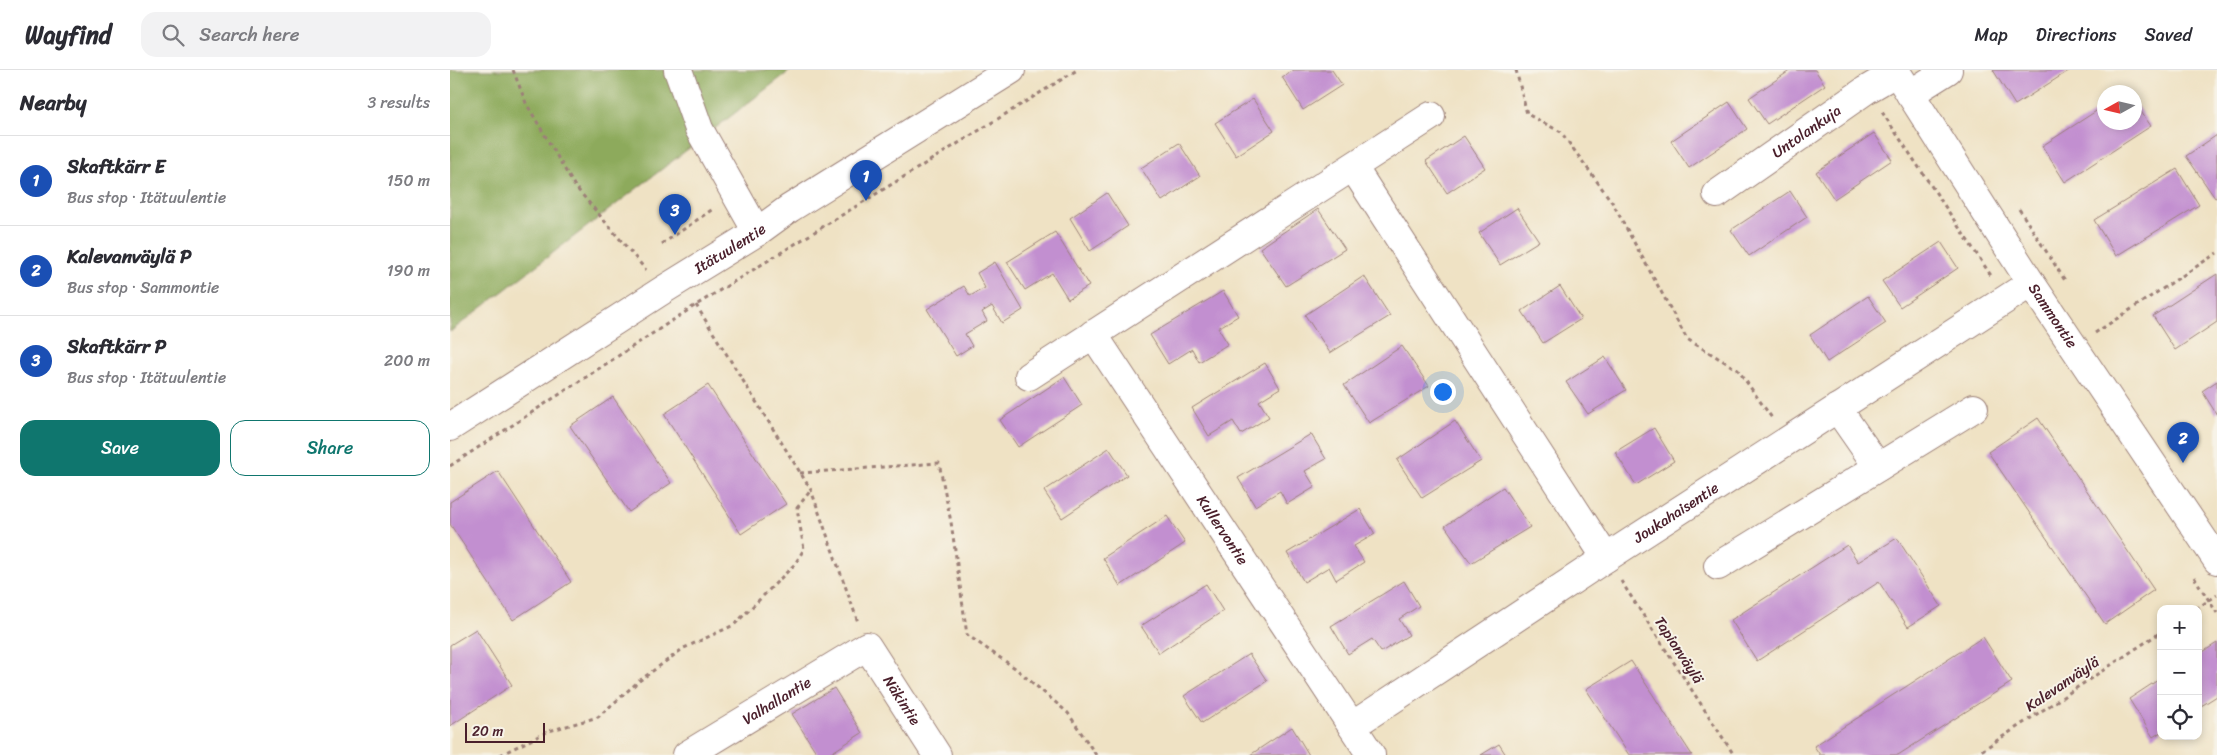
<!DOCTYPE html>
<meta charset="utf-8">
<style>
body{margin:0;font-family:Sriracha,sans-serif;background:#f2f2f3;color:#2b2b33}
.controls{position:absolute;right:15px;bottom:15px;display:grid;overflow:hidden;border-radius:10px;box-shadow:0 2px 8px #0003}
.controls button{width:45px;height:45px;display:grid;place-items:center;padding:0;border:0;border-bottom:1px solid #e1e1e2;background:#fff;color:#2b2b33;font:25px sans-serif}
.compass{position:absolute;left:1647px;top:15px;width:45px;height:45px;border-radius:50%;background:#fff;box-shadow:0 2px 8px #0003;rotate:262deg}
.scale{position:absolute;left:15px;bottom:12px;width:80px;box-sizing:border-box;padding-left:5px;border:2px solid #4a1f2b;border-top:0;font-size:14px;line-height:18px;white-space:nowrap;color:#4a1f2b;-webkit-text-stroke:4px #f7f3e8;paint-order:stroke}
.you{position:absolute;left:992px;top:321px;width:18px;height:18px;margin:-12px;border:4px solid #fff;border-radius:50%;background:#1a73e8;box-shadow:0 0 0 8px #1a73e833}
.badge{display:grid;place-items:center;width:32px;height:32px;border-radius:50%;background:#0f766e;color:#fff;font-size:16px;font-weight:700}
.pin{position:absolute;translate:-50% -41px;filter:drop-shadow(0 1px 2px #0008)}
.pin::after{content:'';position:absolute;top:26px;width:18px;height:15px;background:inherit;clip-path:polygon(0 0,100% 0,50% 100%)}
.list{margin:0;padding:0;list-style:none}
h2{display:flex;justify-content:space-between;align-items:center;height:65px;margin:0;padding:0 20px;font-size:21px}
h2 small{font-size:16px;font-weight:400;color:#7c7c81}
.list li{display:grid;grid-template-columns:32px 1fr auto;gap:15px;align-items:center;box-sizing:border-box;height:90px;padding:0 20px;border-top:1px solid #e1e1e2}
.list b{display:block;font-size:19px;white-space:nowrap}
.list p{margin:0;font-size:16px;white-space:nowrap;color:#7c7c81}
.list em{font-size:16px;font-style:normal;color:#7c7c81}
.actions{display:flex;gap:10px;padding:15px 20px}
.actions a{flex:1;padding:11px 0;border:1px solid #0f766e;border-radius:15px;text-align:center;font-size:18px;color:#0f766e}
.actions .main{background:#0f766e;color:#fff}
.icon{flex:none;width:28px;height:28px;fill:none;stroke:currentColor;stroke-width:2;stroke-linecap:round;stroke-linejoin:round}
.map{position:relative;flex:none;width:1767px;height:685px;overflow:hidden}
header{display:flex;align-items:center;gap:30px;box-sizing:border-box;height:70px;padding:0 25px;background:#fff;border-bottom:1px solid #e1e1e2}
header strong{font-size:24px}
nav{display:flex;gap:28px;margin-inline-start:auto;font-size:18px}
.search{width:350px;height:45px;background:#f2f2f3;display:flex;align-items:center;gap:12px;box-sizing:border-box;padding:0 18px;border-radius:15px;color:#7c7c81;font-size:19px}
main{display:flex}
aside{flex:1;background:#fff}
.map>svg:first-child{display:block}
.forest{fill:#8daa5c;stroke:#6c6444}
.building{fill:#c28fd0}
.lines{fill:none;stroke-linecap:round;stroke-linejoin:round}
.minor-casing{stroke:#9c8078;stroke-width:30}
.path{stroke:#9c8078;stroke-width:3;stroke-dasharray:4 4;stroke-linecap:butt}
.minor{stroke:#fff;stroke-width:28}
.labels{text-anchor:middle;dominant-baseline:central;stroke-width:4;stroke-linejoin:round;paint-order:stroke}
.street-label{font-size:15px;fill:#4a1f2b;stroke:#f7f3e8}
</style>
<header>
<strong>Wayfind</strong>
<div class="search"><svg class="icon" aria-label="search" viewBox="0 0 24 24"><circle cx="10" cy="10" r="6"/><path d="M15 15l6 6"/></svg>Search here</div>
<nav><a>Map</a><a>Directions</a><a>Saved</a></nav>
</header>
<main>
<aside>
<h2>Nearby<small>3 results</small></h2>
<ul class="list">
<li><span class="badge" style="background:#1a4fb4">1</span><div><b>Skaftkärr E</b><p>Bus stop · Itätuulentie</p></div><em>150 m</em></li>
<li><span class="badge" style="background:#1a4fb4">2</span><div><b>Kalevanväylä P</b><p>Bus stop · Sammontie</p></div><em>190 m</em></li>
<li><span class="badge" style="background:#1a4fb4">3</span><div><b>Skaftkärr P</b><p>Bus stop · Itätuulentie</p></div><em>200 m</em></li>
</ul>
<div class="actions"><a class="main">Save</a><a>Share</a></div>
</aside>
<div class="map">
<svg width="1767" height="685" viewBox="0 0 1767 685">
<rect width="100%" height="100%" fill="#f7f3e8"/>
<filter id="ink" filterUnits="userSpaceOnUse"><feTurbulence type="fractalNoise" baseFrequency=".02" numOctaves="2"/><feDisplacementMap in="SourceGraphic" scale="10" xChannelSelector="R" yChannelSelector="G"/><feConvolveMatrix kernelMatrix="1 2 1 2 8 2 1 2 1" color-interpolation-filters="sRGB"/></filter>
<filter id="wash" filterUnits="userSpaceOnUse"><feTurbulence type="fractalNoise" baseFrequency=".0096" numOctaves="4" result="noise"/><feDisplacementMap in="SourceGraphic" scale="20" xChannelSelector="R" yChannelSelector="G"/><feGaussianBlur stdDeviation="1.12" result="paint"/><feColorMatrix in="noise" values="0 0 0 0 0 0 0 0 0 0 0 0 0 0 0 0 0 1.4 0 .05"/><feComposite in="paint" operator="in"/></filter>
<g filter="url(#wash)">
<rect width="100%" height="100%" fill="#efe2c4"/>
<!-- forest -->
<path class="forest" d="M0 0H341L0 262Z"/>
<g id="blocks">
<!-- building -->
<path class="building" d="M844 0H882L892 15 853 40 832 7Z
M1341 0H1365L1375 15 1317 54 1299 28Z
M1543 0H1620L1565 35Z
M803 29 824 61 786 86 765 53Z
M1279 32 1297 59 1239 98 1221 71Z
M1684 32 1701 56 1615 112 1592 76 1654 36V52H1684Z
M1424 63 1442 90 1384 129 1366 102Z
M1767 65V127L1765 128 1736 86Z
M1014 66 1035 98 997 123 976 91Z
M729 73 750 106 712 131 691 98Z
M1727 99 1749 135 1666 186 1644 150Z
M1340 121 1357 147 1299 186 1281 160Z
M657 123 678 156 640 181 620 148Z
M1067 138 1089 171 1050 195 1029 163Z
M868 139 895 179 836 216 810 178Z
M605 162 639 216 618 229 602 203 575 220 557 192Z
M1491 172 1508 198 1450 237 1432 211Z
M545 192 573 240 552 253 542 236 532 242 537 251 515 264 522 276 506 286 477 239 514 216 520 226 535 218 527 203Z
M1767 204V252L1725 280 1703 246Z
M914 206 940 246 880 283 855 245Z
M1110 216 1131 249 1093 273 1072 241Z
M773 221 788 246 768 258 778 274 749 292 742 279 718 294 700 265Z
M1418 226 1436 253 1377 292 1360 265Z
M952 276 979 316 919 353 894 315Z
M1155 287 1176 320 1138 344 1116 312Z
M815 293 830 318 809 331 819 347 791 364 783 351 759 366 742 338Z
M614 307 632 335 568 377 550 350Z
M1767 311V345L1752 321Z
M258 315 336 434 291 464 214 344Z
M163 327 221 413 179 442 120 356Z
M1588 348 1704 520 1655 554 1538 382Z
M1005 351 1031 391 972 428 947 390Z
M1204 358 1224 391 1186 415 1165 382Z
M861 364 876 389 855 401 865 417 837 434 830 421 805 436 788 408Z
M659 378 677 405 612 448 594 421Z
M48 401 121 512 63 550 0 454V432Z
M1053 417 1080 457 1021 493 995 456Z
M910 439 925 464 904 476 914 492 886 510 879 497 854 512 837 483Z
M717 446 735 473 670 516 653 488Z
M1447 468 1491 536 1458 557 1429 512 1307 591 1281 550 1397 475 1408 492Z
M954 511 969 536 949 549 959 565 931 582 922 569 898 584 881 556Z
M756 514 773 541 709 583 691 556Z
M26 559 62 615 0 656V575Z
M1533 567 1562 612 1448 685H1370L1364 676Z
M1767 573V626L1748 638V585Z
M799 584 817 611 752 653 734 626Z
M1181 591 1242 685H1179L1136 619Z
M1711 608V662L1703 667 1679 629Z
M384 618 412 663 378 685H368L342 644Z
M842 657 859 685H800Z
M1049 674 1056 685H1031Z"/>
</g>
</g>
<g filter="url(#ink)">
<use href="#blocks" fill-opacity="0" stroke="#9c8078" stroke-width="1"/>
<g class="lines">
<!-- minor casing -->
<g class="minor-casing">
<g id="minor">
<path d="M228 0 249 59 307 162"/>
<path id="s1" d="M1445 0 1581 213 1767 490"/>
<path d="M1460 24 1498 0"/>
<path d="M903 97 1156 488"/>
<path id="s2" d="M1267 124 1416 20 1447 2"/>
<path id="s3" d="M643 264 921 685"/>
<path d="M579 306 981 46"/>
<path d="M1387 338 1428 397"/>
<path id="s4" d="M0 357 213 220 307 162 340 138 561 0"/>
<path d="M1268 496 1524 338"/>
<path id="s5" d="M902 656 1156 488 1581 213"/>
<path id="s6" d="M237 685 417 576 487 685"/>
</g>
</g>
<!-- path -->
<path class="path" d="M63 0 76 33 124 115 196 200
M1066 0 1077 44 1111 62 1162 132 1237 269 1288 300 1322 348
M1432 42 1542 207
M1569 139 1616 212
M212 174 263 139
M246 235 361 420 408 552
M1645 263 1767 183
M0 396 246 235 627 0
M350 403 489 393 501 452 517 565 565 598 618 643 646 685
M1744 507 1767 543
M1171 511 1284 685
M1746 539 1767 525
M50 685 99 661 148 647 189 611 234 578 284 555 345 494 354 479 347 438 361 420
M1525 685 1711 562"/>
<!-- minor -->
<use href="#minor" class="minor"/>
</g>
</g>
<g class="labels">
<!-- street labels -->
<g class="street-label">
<text stroke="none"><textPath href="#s2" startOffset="109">Untolankuja</textPath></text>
<text stroke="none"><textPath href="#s4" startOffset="332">Itätuulentie</textPath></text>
<text stroke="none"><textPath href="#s1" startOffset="292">Sammontie</textPath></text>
<text stroke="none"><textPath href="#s5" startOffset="388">Joukahaisentie</textPath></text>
<text stroke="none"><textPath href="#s3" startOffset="235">Kullervontie</textPath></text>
<text transform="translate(1229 580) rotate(57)">Tapionväylä</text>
<text transform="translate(1612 614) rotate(-34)">Kalevanväylä</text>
<text stroke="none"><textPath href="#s6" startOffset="105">Valhallantie</textPath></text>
<text stroke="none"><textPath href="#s6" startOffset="275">Näkintie</textPath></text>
</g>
</g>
</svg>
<div class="controls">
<button>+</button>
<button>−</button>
<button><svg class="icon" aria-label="locate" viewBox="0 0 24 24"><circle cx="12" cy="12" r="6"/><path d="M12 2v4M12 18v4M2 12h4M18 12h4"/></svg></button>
</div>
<svg class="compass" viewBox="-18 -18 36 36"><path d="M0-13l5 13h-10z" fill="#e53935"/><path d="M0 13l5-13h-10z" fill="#7c7c81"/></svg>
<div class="scale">20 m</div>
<div class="you"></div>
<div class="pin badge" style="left:416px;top:131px;background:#1a4fb4">1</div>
<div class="pin badge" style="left:1733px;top:393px;background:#1a4fb4">2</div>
<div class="pin badge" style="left:225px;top:165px;background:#1a4fb4">3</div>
</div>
</main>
